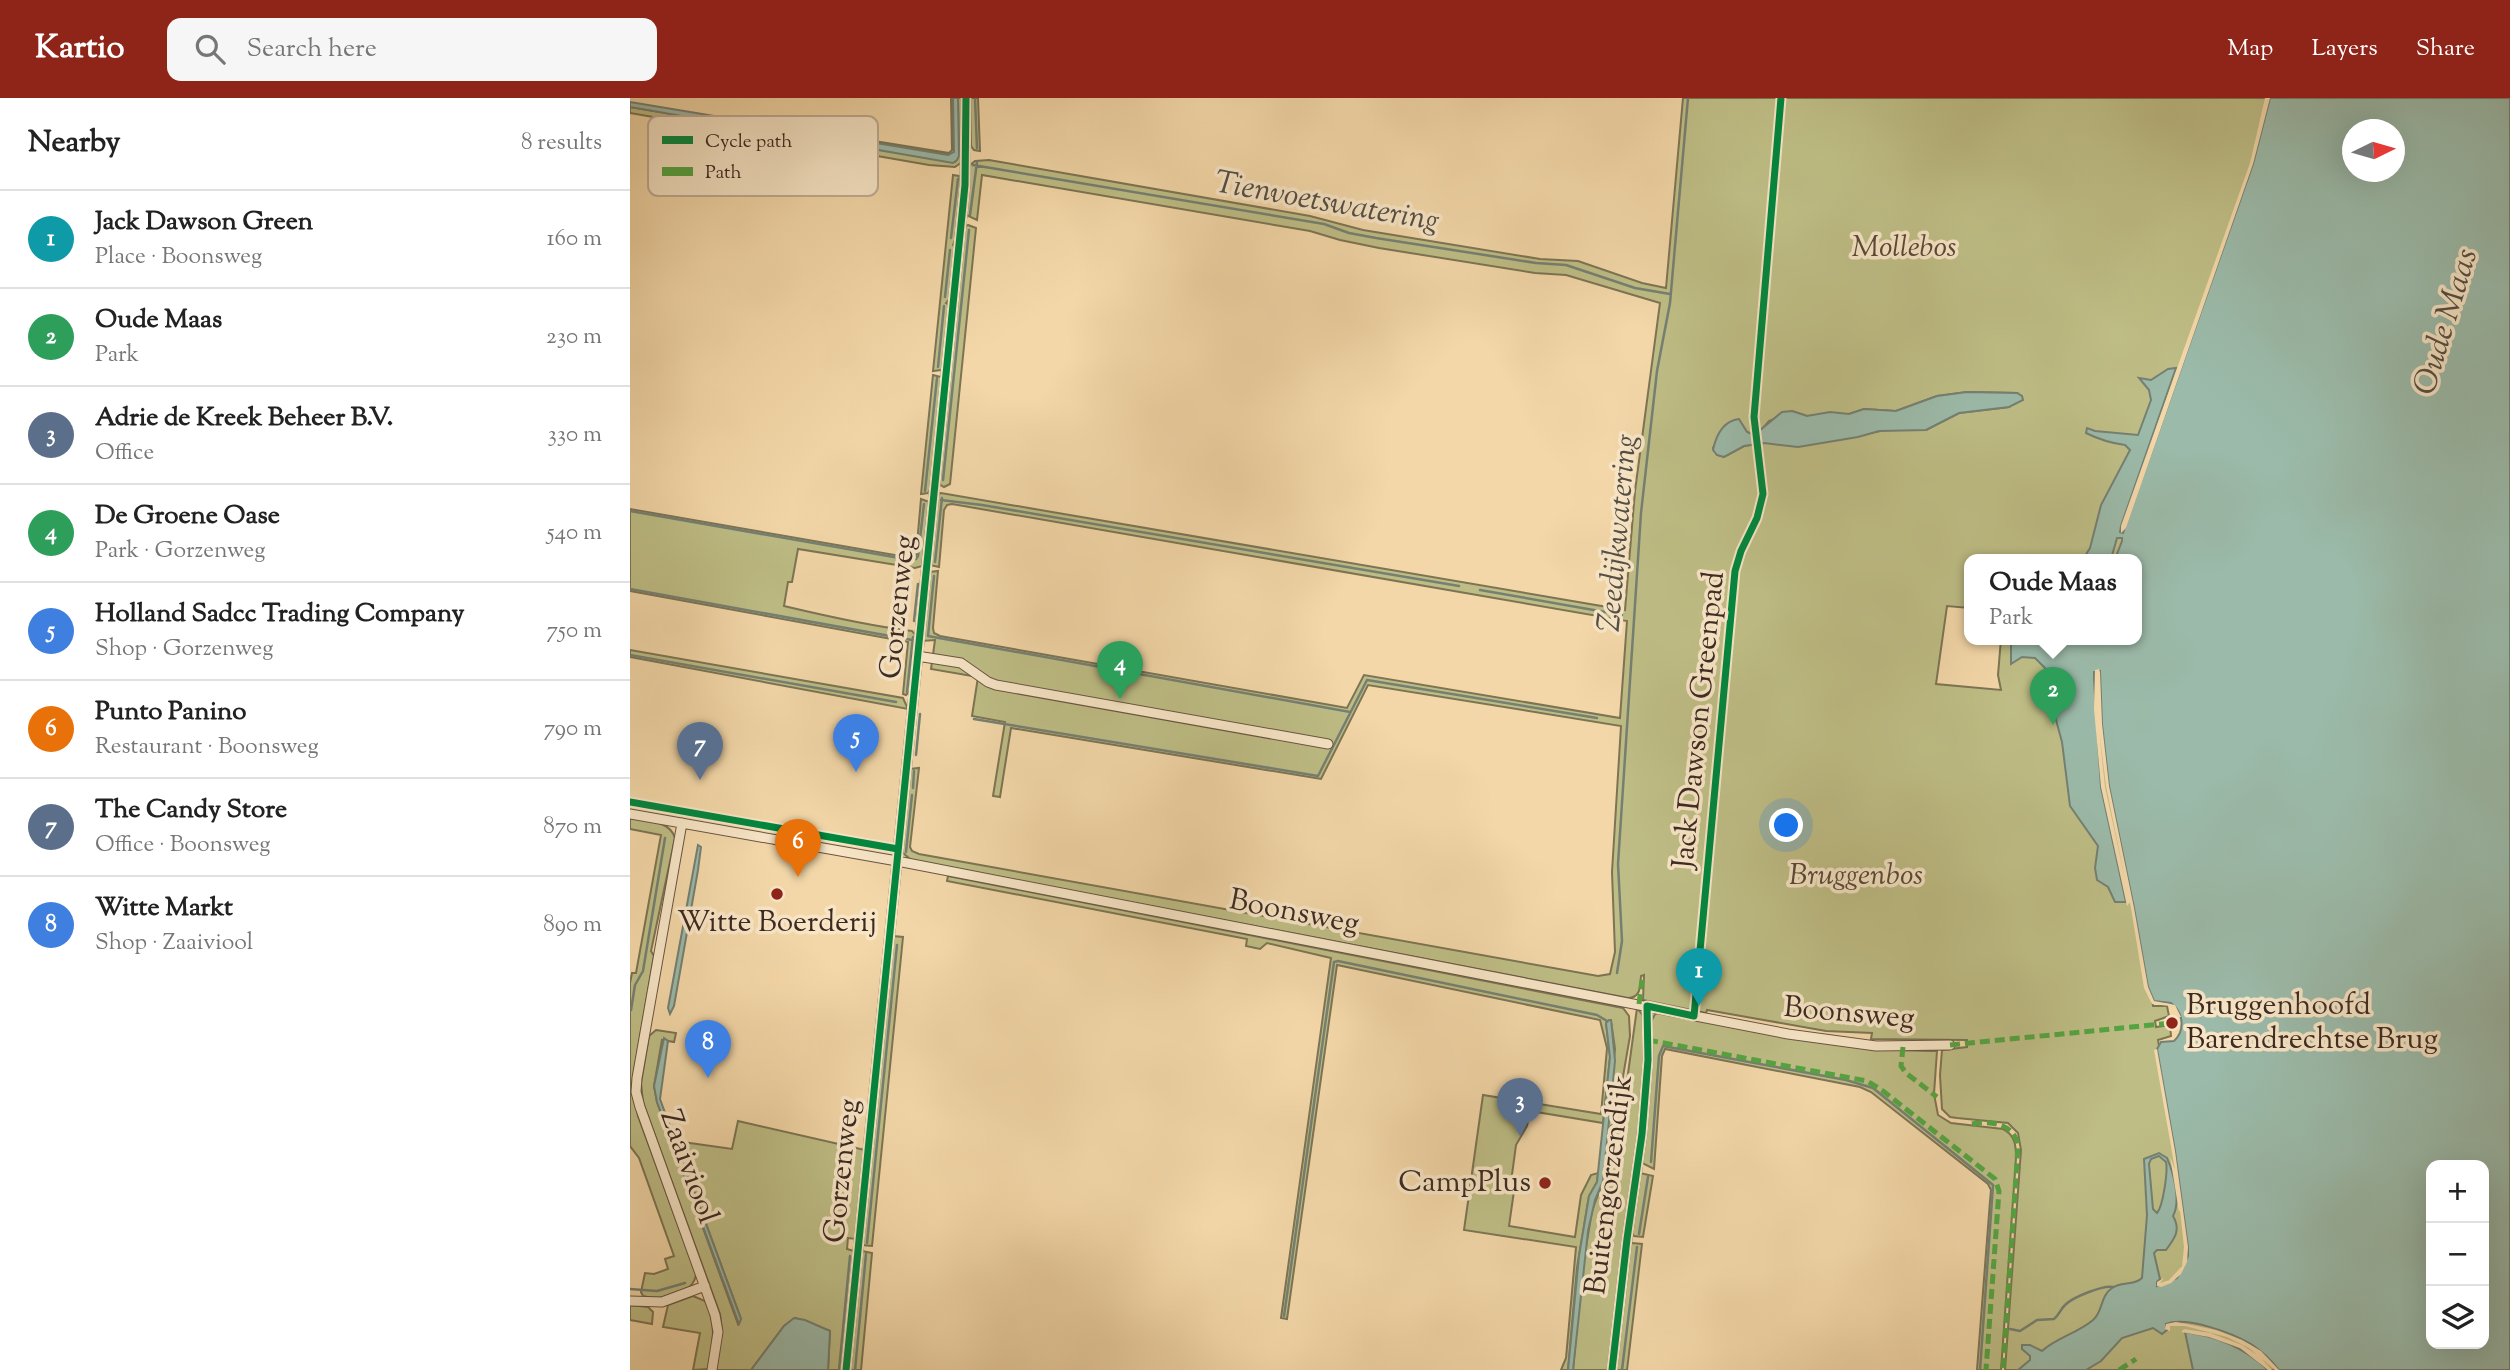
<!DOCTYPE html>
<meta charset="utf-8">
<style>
body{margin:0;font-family:"Sorts Mill Goudy",serif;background:#f6f6f6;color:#222}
.controls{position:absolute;right:21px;bottom:21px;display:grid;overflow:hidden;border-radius:14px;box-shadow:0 7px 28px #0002}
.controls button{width:63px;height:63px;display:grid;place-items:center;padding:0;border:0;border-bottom:2px solid #e0e0e0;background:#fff;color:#222;font:35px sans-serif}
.compass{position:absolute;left:1712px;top:21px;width:63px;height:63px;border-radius:50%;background:#fff;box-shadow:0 7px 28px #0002;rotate:85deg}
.you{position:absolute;left:1157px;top:728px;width:24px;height:24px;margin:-18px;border:5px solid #fff;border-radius:50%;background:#1a73e8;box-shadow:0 0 0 10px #1a73e833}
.badge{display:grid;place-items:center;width:46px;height:46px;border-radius:50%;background:#8f2418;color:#fff;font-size:23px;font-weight:700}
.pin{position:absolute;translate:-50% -58px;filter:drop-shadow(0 2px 4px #0008)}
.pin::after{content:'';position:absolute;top:37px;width:24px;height:21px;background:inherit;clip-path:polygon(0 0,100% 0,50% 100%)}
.popup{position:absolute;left:1334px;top:456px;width:178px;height:91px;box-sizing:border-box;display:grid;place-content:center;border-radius:14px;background:#fff;filter:drop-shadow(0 2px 5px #0005);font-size:23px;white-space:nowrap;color:#767676}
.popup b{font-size:26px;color:#222}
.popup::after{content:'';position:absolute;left:50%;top:100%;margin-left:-14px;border:14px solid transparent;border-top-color:#fff}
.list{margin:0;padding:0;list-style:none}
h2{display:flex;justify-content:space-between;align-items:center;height:91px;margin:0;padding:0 28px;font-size:30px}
h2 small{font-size:23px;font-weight:400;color:#767676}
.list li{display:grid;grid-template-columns:46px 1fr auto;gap:21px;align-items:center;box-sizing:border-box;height:98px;padding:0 28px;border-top:2px solid #e0e0e0}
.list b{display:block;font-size:26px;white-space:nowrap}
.list p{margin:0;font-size:23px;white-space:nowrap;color:#767676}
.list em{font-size:23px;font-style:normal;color:#767676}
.icon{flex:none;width:38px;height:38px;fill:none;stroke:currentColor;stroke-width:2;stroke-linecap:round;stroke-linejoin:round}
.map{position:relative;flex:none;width:1880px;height:1272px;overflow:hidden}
header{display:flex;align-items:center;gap:42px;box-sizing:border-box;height:98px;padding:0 35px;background:#8f2418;color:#fff}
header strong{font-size:33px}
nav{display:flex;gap:38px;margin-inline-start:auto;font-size:24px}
.search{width:490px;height:63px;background:#f6f6f6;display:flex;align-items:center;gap:18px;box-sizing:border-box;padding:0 24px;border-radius:14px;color:#767676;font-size:26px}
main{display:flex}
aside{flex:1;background:#fff}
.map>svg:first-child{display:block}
.green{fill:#bebd85;stroke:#7d7454;stroke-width:2;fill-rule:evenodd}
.water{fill:#9bbaa9;stroke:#758073;stroke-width:2;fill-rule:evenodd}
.pier{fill:#f3d7a8}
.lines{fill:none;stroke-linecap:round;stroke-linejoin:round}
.stream{stroke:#758073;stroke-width:2.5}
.street-casing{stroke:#6a5544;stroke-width:11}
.street{stroke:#f7e5c6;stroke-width:9}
.quiet{stroke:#54a441;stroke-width:5;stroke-dasharray:10 5;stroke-linecap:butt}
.cycleway-casing{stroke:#f7e5c6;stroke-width:11}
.cycleway{stroke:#00873e;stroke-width:7}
.poi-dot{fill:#8f2418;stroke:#f7e5c6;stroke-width:2.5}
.labels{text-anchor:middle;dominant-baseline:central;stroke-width:7;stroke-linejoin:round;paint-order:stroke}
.park-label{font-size:30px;font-style:italic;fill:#564736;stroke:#f7e5c6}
.street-label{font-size:30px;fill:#3c2a22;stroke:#f7e5c6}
.poi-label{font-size:30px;fill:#3c2a22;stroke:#f7e5c6}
.water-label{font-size:32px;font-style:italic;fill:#544e44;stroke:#f7e5c6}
.key{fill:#f7e5c6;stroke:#bfad95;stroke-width:2}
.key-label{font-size:19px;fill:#3c2a22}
</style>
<header>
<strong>Kartio</strong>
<div class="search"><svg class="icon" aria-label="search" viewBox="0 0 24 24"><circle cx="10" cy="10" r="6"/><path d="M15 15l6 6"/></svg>Search here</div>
<nav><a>Map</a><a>Layers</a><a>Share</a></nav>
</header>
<main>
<aside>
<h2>Nearby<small>8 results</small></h2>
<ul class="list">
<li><span class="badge" style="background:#0f9aa8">1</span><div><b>Jack Dawson Green</b><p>Place · Boonsweg</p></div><em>160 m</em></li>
<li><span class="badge" style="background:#2e9e5b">2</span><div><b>Oude Maas</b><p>Park</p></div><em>230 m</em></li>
<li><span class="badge" style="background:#5c6f8a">3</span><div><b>Adrie de Kreek Beheer B.V.</b><p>Office</p></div><em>330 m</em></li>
<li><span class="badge" style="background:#2e9e5b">4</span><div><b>De Groene Oase</b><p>Park · Gorzenweg</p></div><em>540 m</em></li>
<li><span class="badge" style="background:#3f7fe0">5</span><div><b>Holland Sadcc Trading Company</b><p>Shop · Gorzenweg</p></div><em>750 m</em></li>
<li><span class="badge" style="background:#e8710a">6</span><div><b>Punto Panino</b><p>Restaurant · Boonsweg</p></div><em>790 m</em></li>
<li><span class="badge" style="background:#5c6f8a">7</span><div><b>The Candy Store</b><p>Office · Boonsweg</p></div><em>870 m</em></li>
<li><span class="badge" style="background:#3f7fe0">8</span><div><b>Witte Markt</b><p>Shop · Zaaiviool</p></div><em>890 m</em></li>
</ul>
</aside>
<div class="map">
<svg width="1880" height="1272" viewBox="0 0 1880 1272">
<rect width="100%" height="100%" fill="#f3d7a8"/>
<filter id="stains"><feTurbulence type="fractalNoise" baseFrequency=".00286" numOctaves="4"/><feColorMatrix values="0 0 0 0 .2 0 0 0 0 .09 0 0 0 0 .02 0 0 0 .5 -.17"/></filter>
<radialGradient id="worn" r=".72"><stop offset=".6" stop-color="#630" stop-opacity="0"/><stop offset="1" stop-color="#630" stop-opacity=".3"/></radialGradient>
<!-- green -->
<path class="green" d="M321 0H323L324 54 321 57 183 35 157 29 319 55 322 52Z
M328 0H333L332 64 325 69 299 67 0 15V9L325 64 329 58Z
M340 0H348L350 53 344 52 341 48Z
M1053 0H1642L1625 69 1489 461H1339V510L1317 508 1306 586 1371 592 1368 577 1371 541H1381V552L1474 541 1523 908H1537L1539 918 1525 923 1526 929 1540 927 1541 938 1528 942 1553 1093 1675 1272H1375L1391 1052 1388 1035 1378 1025 1327 1020 1320 1019 1312 1011 1310 977 1312 952 1337 949V942L1241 941 1242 935 1196 933 1077 912 1076 915 1013 902 1014 877 1011 878C1010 888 1011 900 998 900L281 762 272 754 280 671 289 670 280 749 282 753 289 756 968 878 980 876 985 854 982 774 991 628 738 587 691 681 381 630 370 699 363 698 375 624 342 618 348 579 301 571 305 542 292 543 300 474 308 473 303 530 304 535 310 538 717 610 734 577 990 620 997 523 322 406 317 407 314 412 309 469 300 467 308 396 311 395 995 512 1005 393 1030 205 936 177 905 175 749 150 710 142 680 133 352 77 347 122 336 117 339 71 340 67 345 63 359 62 680 118 733 132 910 161 948 163 1012 185 1036 190ZM1337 294 1387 295 1379 309 1329 315 1296 332H1255L1208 342 1134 345 1114 348 1094 359 1087 357 1083 350C1090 337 1092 323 1109 322L1117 334 1124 337 1129 335 1139 323 1162 313 1177 318 1219 316 1234 311 1266 313 1307 298Z
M323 77 329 78 331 84 325 142 323 147 325 149 320 200 316 205 319 207 313 269 311 272 303 273Z
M338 127 346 130 320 386 314 389 309 386 335 128Z
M303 277 311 279 312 285 300 392 298 395 291 396Z
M291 401 299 404 292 468 285 470 168 451 162 484H158L154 508C196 518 239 528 282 533L286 538 281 592 276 597 273 596 278 544 0 493V411L282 460 286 457Z
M0 552 273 600 278 611 0 559Z
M0 720C16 723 40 722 45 740L21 853 24 858 2 986 8 1018 66 1176C64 1197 29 1203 13 1198L11 1194 15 1175 24 1176 38 1171 35 1161 44 1158 9 1060 0 1048V885L2 875H6L31 737 0 731Z
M318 778 993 910 999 918 1000 938 985 1025 977 1031 985 951 981 923 976 925 980 959 973 1025 900 1013 897 1028 886 1047 881 1084 885 1086 879 1128 945 1139 951 1097 961 1077 968 1075 967 1084 959 1098 947 1170 938 1272H931L936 1260 946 1149 834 1132 853 997 971 1016 977 950 970 922 707 867 657 1221 651 1220 701 860 637 845 630 851 616 848 617 841 317 783Z
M263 838 273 839 242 1148 232 1147Z
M1007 910 1014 919 1015 939 1012 1010 979 1272H943L952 1173 962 1113 973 1083 976 1039 987 1037 990 1034Z
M1031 914C1124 933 1211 954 1307 953L1304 996 1308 1017 1321 1025 1373 1031C1385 1037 1386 1047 1386 1060L1371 1272H1347L1360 1103 1361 1092 1358 1086 1241 994 1230 989 1035 951 1032 958 1024 1071 1012 1065 1021 924 1025 916Z
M26 932 46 935 44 944 32 942 24 988 27 1004 108 1226 111 1221 46 1044 52 1041 53 1044 102 1051 108 1023 235 1052 226 1141 218 1140 217 1151 224 1153 212 1272H198L200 1233 166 1220 154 1228 121 1272H86L92 1232 90 1216 13 1004 11 985 19 938Z
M1010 1075 1023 1078 1013 1139 1004 1138 1002 1135Z
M1002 1145 1012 1146 997 1272H985L1000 1148Z
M232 1153 242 1155 231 1272H220Z
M63 1198 75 1203C88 1225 82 1248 78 1271L63 1272 70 1235 33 1229 38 1207Z
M0 1207 18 1209 23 1214 22 1226 0 1222Z"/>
<!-- water -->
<path class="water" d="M323 0H328L329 58 327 62 323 65 0 9V4L318 57 324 54Z
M1640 0H1880V1272H1649C1641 1262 1632 1253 1621 1246 1602 1235 1557 1218 1536 1226L1537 1232 1532 1236 1523 1230 1492 1240 1471 1263 1456 1272H1388L1400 1262V1258L1392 1251V1247H1400L1412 1253C1426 1240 1448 1235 1463 1222 1473 1214 1470 1198 1482 1190 1491 1183 1504 1188 1512 1180L1517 1117 1514 1061 1529 1055 1537 1060C1544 1076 1551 1103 1543 1118 1551 1132 1545 1140 1536 1152H1527L1524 1155 1530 1181 1527 1184V1188L1547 1180 1558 1158V1149L1545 1053 1527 951 1531 944 1544 943C1555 933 1554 915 1541 905L1524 903 1518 889 1504 810 1479 688 1472 626 1470 573 1464 574V582L1471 689 1496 804H1485L1478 789 1467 782 1465 770 1468 748 1440 708 1432 644 1426 622 1427 587 1420 575 1405 560 1392 559 1381 566V541H1507V461H1485L1492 443V440H1487L1481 461H1453L1460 450 1471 407 1500 352 1495 347C1480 345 1470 342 1456 335L1457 330 1465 333 1508 337 1521 302 1519 292 1509 280 1521 282 1538 271 1546 270 1491 428 1490 434 1493 435 1623 66ZM1722 32H1764V74H1722ZM1529 1058 1536 1064C1538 1074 1533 1108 1527 1115L1523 1111 1519 1066 1521 1061ZM1801 1067H1854V1246H1801Z
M1337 294 1387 295 1392 298 1393 302 1379 309 1329 315 1296 332 1249 333 1228 339 1168 349 1134 345 1114 348 1094 359 1087 357 1083 352C1086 338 1092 323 1109 321L1117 334 1124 337 1152 314 1162 313 1177 318 1200 314 1219 316 1234 311 1266 313 1307 298Z
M68 747 71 749 68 772 44 908 40 916 38 910Z
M979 922H981L985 963 973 1083 965 1102 958 1133 943 1272H938L949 1158 959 1098 967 1084 980 959 976 925Z
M34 940 38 943 30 1001 111 1221 109 1226 27 1004 24 988Z
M164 1220 175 1222 200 1233 198 1272H121L154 1228Z
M1555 1234C1587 1238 1614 1249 1638 1272H1563Z"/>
<!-- pier -->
<path class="pier" d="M1635 0H1640L1623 66 1496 430 1491 435V428L1620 65Z
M1465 572 1469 571 1470 574 1472 626 1479 688 1504 810 1518 889 1524 903 1545 907 1551 919H1547L1540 908 1522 906 1514 890 1501 810 1476 688 1469 631 1475 689 1500 804 1497 808 1471 689 1464 611Z
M1527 951 1545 1053 1558 1149 1557 1164 1551 1176 1541 1185 1531 1189 1527 1188V1184L1534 1180 1530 1185 1539 1182 1552 1168 1554 1149 1550 1112 1549 1114 1540 1058 1545 1072 1542 1054 1524 952Z
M1546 1224 1586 1232 1612 1242 1631 1253 1649 1272H1645L1619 1250 1597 1239 1555 1228H1540V1233L1535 1231 1536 1226Z
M1554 1231 1580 1235 1612 1247 1629 1258 1642 1272H1638L1610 1250 1579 1239 1551 1234Z"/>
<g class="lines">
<!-- stream -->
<path class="stream" d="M345 0 347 50
M343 67 694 126 719 135 746 140 906 165 936 167 1005 190 1040 196
M340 117 347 64
M321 140 328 81
M315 199 320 152
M308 269 314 208
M313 382 339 132
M295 393 307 280
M311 402 352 407 829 488
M0 413 281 462 286 461 288 458 294 406
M305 464 312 400
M304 478 298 538 720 614
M0 491 282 542
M850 492 992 517
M284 523 288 486
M0 557 266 604
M277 594 283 539
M344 621 688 678 737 582 967 620
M286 657 290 616
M283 690 284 673
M276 754 282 697
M987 875 992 843 988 766 1011 415 1027 273 1040 205 1058 0
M1 912 5 887 13 873 35 740
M1021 1064 1029 958 1033 948 1216 982 1243 990 1363 1087 1350 1272
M1009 1136 1018 1079
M237 1145 267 847
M0 1191 27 1193 55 1185
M654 1218 704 864 708 863 967 917 977 923
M1380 1231 1390 1233 1407 1222 1424 1221C1429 1217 1430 1212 1435 1207 1443 1199 1473 1187 1483 1189
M209 1272 220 1158
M225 1272 236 1156
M992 1272 1007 1149"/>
<!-- street casing -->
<g class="street-casing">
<path id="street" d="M287 558 331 565 358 584 366 587 698 646
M0 716 267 763 1158 936 1246 948 1320 947
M52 725 7 980 6 994 10 1009 85 1217 88 1234 82 1272
M0 1203 32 1204 75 1188
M216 1272 335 87 336 0
M982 1272 997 1141 1012 1036 1018 962 1017 908"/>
</g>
<!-- street -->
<use href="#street" class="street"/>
<!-- quiet -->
<path class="quiet" d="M1009 906 1012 882
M1018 942 1237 983 1253 993 1365 1081 1369 1093 1356 1272
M1320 947 1542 925
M1273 949 1271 968 1276 975 1307 999
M1342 1026C1361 1022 1385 1026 1388 1048L1373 1272
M1489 1272 1506 1261"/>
<!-- cycleway casing -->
<g class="cycleway-casing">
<path id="cycleway" d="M0 704 268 751
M216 1272 335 87 336 0
M982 1272 997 1141 1012 1036 1018 962 1017 908 1064 918 1105 473 1111 453 1127 420 1133 396 1124 319 1151 0"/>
</g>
<!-- cycleway -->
<use href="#cycleway" class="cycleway"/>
</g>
<!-- markers -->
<g class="poi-dot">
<circle cx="147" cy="796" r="7"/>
<circle cx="1542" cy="925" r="7"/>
<circle cx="915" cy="1085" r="7"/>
</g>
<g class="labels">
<!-- park labels -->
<g class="park-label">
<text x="1274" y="150">Mollebos</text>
<text x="1226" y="778">Bruggenbos</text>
</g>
<!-- street labels -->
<g class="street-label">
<text transform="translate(269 509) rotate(-84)">Gorzenweg</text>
<text transform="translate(1070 622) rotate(-84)">Jack Dawson Greenpad</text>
<text transform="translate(664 815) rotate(11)">Boonsweg</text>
<text transform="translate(1219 916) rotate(5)">Boonsweg</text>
<text transform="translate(58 1069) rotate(70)">Zaaiviool</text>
<text transform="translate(213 1073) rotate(-84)">Gorzenweg</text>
<text transform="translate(980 1087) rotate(-83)">Buitengorzendijk</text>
</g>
<!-- poi labels -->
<g class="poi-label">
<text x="147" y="825">Witte Boerderij</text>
<text x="1556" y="908" text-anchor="start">Bruggenhoofd<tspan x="1556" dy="34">Barendrechtse Brug</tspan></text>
<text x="901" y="1085" text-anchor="end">CampPlus</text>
</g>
<!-- water labels -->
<g class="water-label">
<text transform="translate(697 105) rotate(10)">Tienvoetswatering</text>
<text transform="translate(1817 224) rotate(-73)">Oude Maas</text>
<text transform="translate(989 435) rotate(-85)">Zeedijkwatering</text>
</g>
</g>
<!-- legend -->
<rect x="18" y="18" width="230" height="80" rx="10" class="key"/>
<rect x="32" y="38" width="31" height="8" fill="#00873e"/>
<rect x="32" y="69" width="31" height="9" fill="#54a441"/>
<g class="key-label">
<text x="75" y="49">Cycle path</text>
<text x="75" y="80">Path</text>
</g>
<rect width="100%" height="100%" filter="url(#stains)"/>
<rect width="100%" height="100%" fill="url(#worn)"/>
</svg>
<div class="controls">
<button>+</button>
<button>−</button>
<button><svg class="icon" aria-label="layers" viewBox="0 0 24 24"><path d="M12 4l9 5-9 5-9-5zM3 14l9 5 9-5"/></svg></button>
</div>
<svg class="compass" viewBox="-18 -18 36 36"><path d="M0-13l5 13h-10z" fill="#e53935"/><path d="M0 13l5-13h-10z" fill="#767676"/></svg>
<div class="you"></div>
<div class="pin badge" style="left:1069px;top:908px;background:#0f9aa8">1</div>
<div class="pin badge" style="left:1423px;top:627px;background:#2e9e5b">2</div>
<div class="popup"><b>Oude Maas</b>Park</div>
<div class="pin badge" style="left:890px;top:1038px;background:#5c6f8a">3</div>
<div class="pin badge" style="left:490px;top:601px;background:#2e9e5b">4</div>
<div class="pin badge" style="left:226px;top:674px;background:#3f7fe0">5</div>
<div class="pin badge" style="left:168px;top:779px;background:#e8710a">6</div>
<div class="pin badge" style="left:70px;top:682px;background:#5c6f8a">7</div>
<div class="pin badge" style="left:78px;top:980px;background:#3f7fe0">8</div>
</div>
</main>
